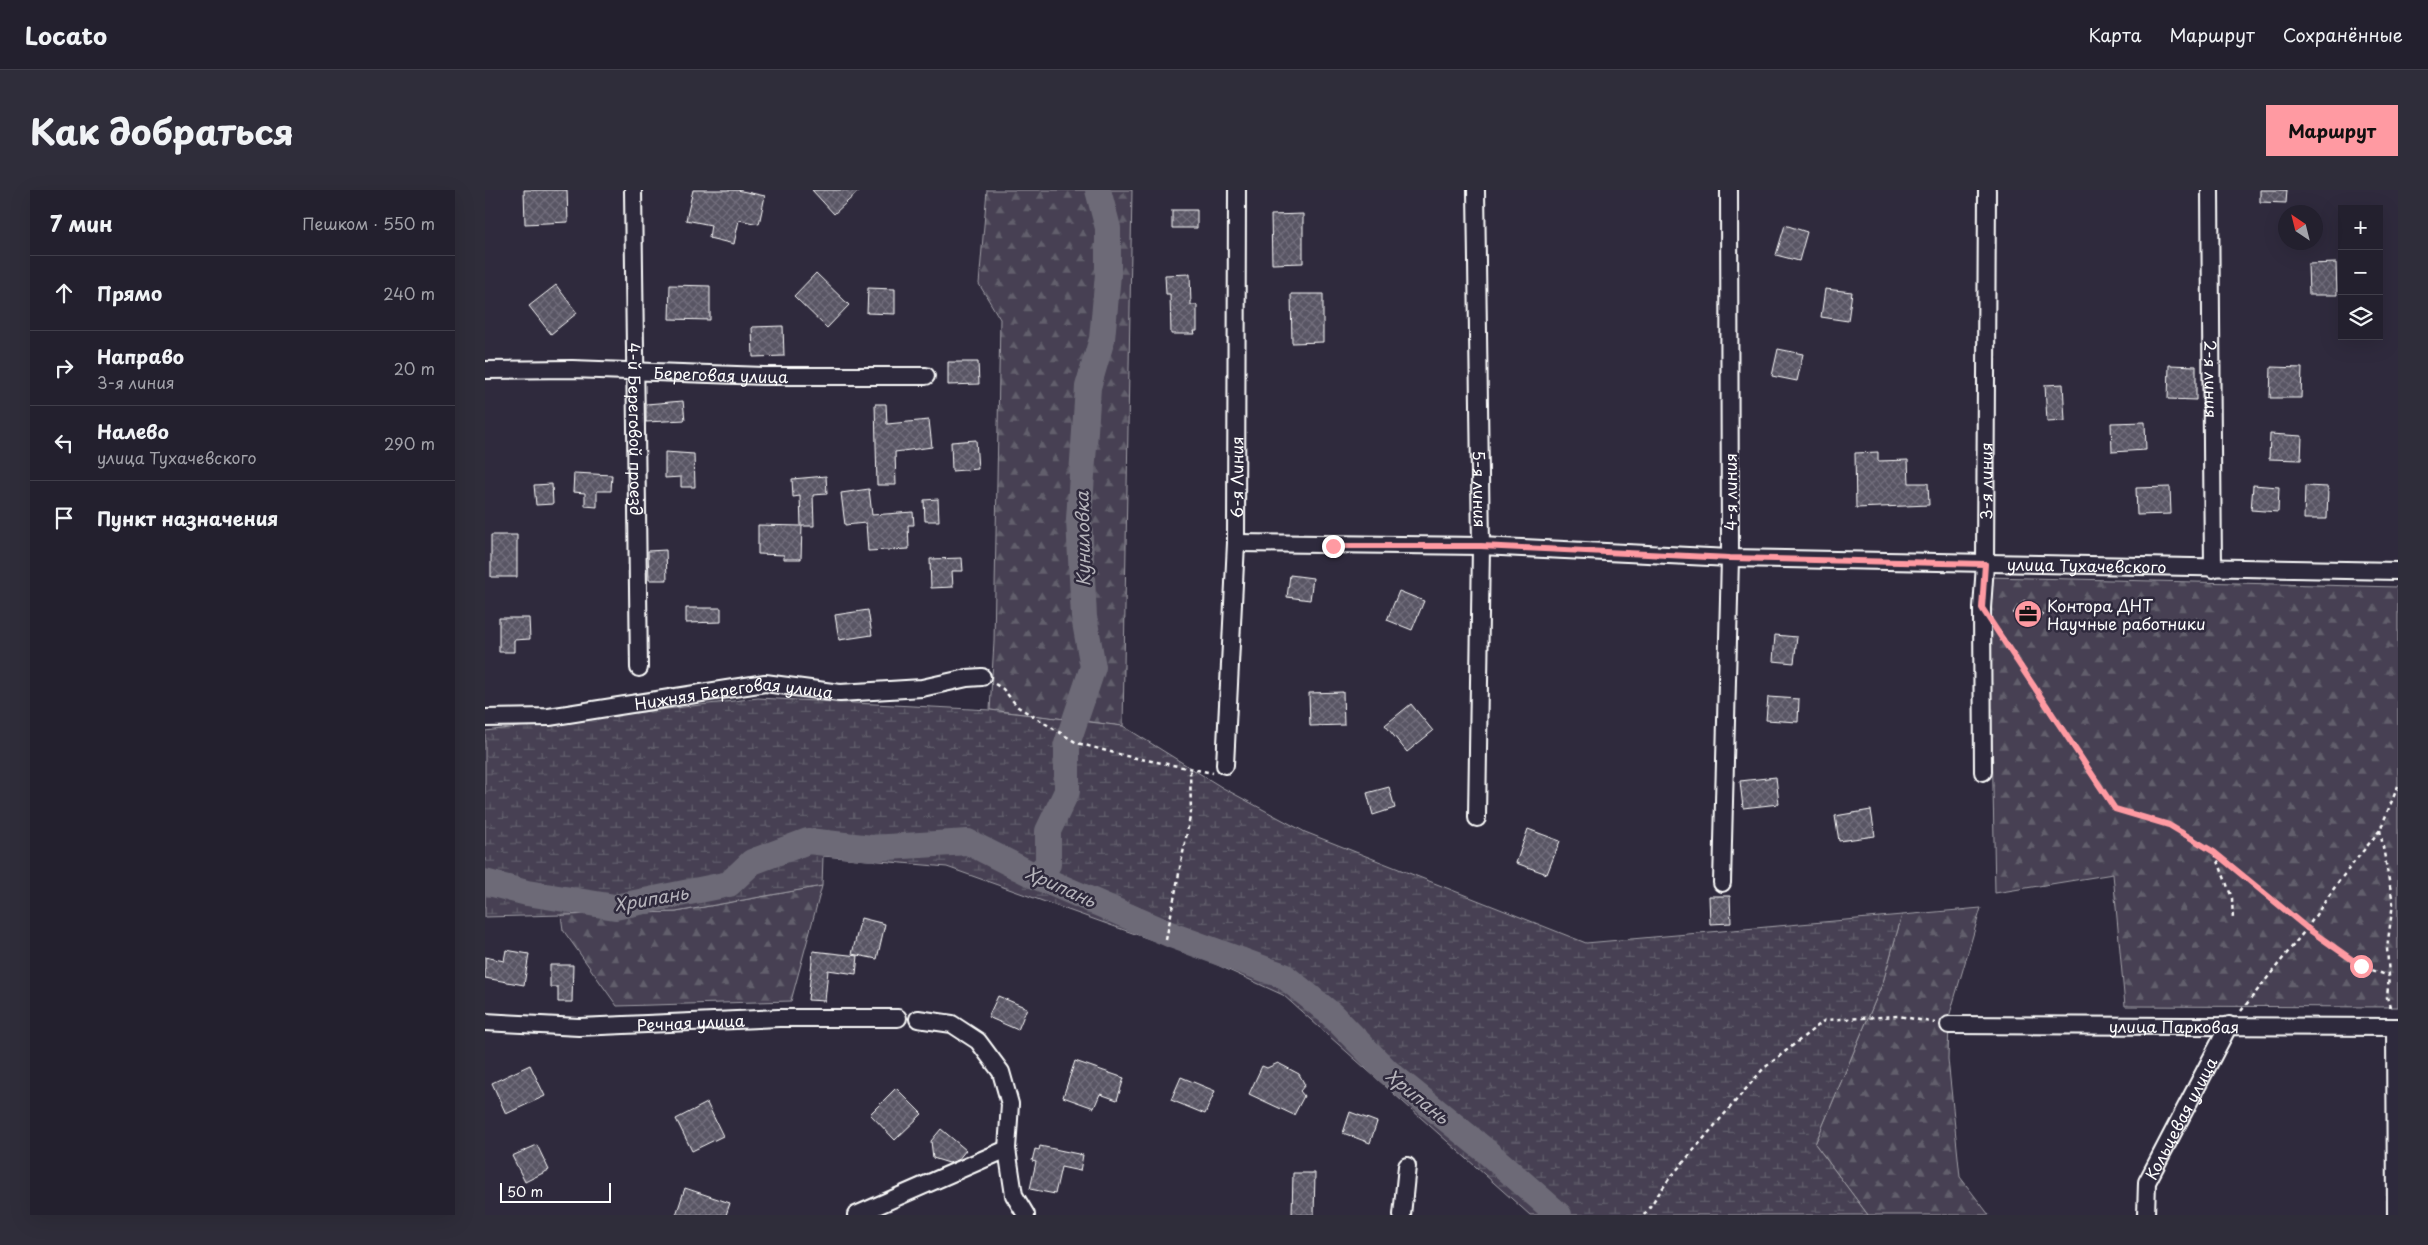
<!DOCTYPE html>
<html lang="ru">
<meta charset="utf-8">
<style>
body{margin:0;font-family:"Playpen Sans",sans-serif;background:#2f2d3a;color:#f1f3f6}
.controls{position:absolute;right:15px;top:15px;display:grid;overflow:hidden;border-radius:0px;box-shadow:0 5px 20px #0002}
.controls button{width:45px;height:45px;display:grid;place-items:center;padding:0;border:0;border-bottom:1px solid #403e4a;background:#23202e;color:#f1f3f6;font:25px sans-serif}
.compass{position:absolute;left:1793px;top:15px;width:45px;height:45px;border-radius:50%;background:#23202e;box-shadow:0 5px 20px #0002;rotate:325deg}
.scale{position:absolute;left:15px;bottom:12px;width:111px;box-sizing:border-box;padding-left:5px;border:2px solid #fff;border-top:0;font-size:14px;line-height:18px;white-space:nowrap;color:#fff;-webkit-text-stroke:4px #2f2a3d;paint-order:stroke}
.stop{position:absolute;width:15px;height:15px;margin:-11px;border:4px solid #ff9aa2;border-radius:50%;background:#fff}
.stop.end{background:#ff9aa2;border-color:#fff;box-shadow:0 1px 5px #0008}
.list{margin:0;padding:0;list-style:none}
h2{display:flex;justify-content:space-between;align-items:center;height:65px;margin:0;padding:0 20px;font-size:21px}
h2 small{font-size:16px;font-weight:400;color:#a3a3aa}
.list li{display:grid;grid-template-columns:32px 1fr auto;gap:15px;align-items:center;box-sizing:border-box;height:75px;padding:0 20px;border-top:1px solid #403e4a}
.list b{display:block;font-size:19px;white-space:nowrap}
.list p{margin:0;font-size:16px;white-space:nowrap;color:#a3a3aa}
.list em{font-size:16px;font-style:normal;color:#a3a3aa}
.icon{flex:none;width:28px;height:28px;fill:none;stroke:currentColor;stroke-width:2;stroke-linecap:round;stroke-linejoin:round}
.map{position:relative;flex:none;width:1913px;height:1025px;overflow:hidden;border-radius:0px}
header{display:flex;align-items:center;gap:30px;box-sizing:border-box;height:70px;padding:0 25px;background:#23202e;border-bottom:1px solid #403e4a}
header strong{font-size:24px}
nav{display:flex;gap:28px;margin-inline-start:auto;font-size:18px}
.intro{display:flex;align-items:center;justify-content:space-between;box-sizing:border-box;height:120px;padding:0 30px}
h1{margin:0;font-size:35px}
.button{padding:12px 22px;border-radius:0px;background:#ff9aa2;color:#111;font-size:18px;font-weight:700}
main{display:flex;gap:30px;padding:0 30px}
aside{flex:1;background:#23202e;border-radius:0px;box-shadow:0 5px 20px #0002}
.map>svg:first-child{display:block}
.forest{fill:url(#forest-firs);stroke:#a2a0a8}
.wetland{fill:url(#wetland-marsh);stroke:#a2a0a8}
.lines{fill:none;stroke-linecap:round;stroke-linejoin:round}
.river{stroke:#6d6a77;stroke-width:26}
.building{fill:url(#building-cross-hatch);stroke:#fff}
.street-casing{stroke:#fff;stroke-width:20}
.path{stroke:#fff;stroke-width:2.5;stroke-dasharray:4 4;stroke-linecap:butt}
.street{stroke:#2f2a3d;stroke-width:16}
.route{stroke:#ff9aa2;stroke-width:6}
.labels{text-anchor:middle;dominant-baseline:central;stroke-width:5;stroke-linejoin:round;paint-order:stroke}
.street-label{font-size:16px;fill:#fff;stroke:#2f2a3d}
.poi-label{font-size:16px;fill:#fff;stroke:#2f2a3d;text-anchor:start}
.water-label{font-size:18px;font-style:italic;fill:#b6b4bb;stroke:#2f2a3d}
</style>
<header>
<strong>Locato</strong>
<nav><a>Карта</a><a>Маршрут</a><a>Сохранённые</a></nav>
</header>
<div class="intro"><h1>Как добраться</h1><a class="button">Маршрут</a></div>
<main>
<aside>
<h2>7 мин<small>Пешком · 550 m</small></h2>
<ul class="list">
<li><svg class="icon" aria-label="ahead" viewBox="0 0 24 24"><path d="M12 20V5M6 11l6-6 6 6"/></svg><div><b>Прямо</b></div><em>240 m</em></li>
<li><svg class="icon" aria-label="right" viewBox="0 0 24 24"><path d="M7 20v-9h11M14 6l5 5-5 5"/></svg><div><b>Направо</b><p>3-я линия</p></div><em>20 m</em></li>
<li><svg class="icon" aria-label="left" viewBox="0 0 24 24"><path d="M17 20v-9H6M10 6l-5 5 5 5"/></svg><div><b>Налево</b><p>улица Тухачевского</p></div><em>290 m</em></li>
<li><svg class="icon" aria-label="arrive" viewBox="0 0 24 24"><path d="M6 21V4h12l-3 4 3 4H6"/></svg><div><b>Пункт назначения</b></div></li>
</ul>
</aside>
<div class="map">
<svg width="1913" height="1025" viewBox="0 0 1913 1025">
<defs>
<pattern id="forest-firs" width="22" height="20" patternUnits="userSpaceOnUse" patternTransform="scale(1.25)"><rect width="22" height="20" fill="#464152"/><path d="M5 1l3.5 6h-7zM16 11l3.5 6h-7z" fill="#625e6c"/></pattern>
<pattern id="wetland-marsh" width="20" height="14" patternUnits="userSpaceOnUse" patternTransform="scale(1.25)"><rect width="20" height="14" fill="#464152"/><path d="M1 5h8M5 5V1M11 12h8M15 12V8" fill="none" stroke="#625e6c"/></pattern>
<pattern id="building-cross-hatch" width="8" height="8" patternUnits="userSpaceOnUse" patternTransform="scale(1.25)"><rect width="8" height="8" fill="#595564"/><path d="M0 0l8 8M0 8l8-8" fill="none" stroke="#726e7b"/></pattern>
</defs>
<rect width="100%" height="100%" fill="#2f2a3d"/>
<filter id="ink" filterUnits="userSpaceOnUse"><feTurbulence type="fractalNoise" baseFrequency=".02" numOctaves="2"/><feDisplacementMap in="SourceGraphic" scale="10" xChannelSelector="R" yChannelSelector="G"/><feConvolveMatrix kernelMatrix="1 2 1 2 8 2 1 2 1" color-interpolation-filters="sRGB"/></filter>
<g filter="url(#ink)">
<!-- forest -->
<path class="forest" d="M502 0H647L638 536 505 520 509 452 515 129 494 94Z
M1504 387 1913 397V817L1640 816 1628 684 1510 703Z
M337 696 306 811 132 816 78 740 76 725 191 722Z
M1496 718 1464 827 1463 869 1475 987 1504 1025H1383L1330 954 1398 792 1417 725Z"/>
<!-- wetland -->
<path class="wetland" d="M273 508 505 520 638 536 738 598 820 642 1101 753 1417 725 1398 792 1330 954 1383 1025H1045L798 805 715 767 462 677 338 666 337 696 191 722 0 727V541Z"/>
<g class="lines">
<!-- river -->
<path class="river" d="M550 686 563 674V641L582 601V554L608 477 599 427 594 329 603 197 617 149 623 84V38L613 0
M0 692 42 703 130 717 244 694 267 672 323 651 387 658 483 652 550 686 689 746 799 786 846 824 902 881 1001 961 1074 1025"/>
</g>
<!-- building -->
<path class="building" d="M39 0H82L83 32 40 34Z
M208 0H252L280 6 274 34 254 30 249 54 224 48 226 35 201 30Z
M327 0H375L349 24Z
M1775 0H1802L1801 13 1775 12Z
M687 20H712V38H687Z
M818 24V73L787 74 786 25Z
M1300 35 1322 42 1314 71 1291 65Z
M1851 73 1852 105H1824L1823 74Z
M331 83 364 115 342 138 309 106Z
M705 84 706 115H712V141H709L710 144H686L685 104H681L680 85Z
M71 95 92 123 66 144 44 116Z
M185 95 225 96V130L184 129Z
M383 98 410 99V124L382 123Z
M1340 99 1367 102 1363 131 1336 127Z
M806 104H838V152L807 153Z
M298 136 299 166 268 167 267 137Z
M1293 159 1318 164 1312 191 1287 186Z
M463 172H493L494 194 463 195Z
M1684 175 1711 176V210L1683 209Z
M1786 177 1817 178 1816 208H1785Z
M1578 194 1580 231 1562 232 1560 195Z
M198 211 200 230 161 232V214Z
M390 214H401L402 234 444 230 447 257 410 262 411 295H392Z
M1660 232 1661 260 1627 262 1626 233Z
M1785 244 1817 246 1816 270 1784 269Z
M491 250 493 279 467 281 466 252Z
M180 262 209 264 210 297H196V287L180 288Z
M1393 262V271L1423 270 1424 293H1443L1444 315 1371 318 1370 263Z
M89 283 127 285 126 301H112V317L100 316V303L88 302Z
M341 286 342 304 328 305 329 336H317L316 369H299V365L273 364V335L316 336 315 306 308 307 307 289Z
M67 294 68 314 51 315 49 295Z
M1768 295 1794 297 1793 322 1766 320Z
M1820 296 1843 297 1842 329H1819Z
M1685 297 1686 324 1652 325 1651 298Z
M384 299 387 325 428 322 429 335H423L424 359 383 361 381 333 360 335 356 303Z
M453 309 454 331H440L439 310Z
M6 345H32V387H6Z
M181 360 182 390H164L163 361Z
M477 368 478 381H467L468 397 446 398 445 369Z
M805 385 828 388 825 410 802 407Z
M914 401 939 411 927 440 902 430Z
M1539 410 1558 424 1548 438 1528 423Z
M201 418H236V432L201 433Z
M383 420 387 445 354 450 350 425Z
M14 428H44L45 449 29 450V462H14Z
M1290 445 1312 447 1309 473 1288 471Z
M858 502 859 535 825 536 824 503Z
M1283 507 1314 509 1313 532 1281 530Z
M926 514 948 541 922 562 900 535Z
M1291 587 1294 614 1258 618 1255 591Z
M904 597 910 618 888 625 882 603Z
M1386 620 1390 646 1354 651 1350 626Z
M1043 639 1075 651 1062 684 1031 673Z
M1224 706H1245L1246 733 1225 734Z
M376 728 400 734 392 769 367 764Z
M21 760 44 764 39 795 0 788V767L19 771Z
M328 761 373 766 371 784 343 780 340 811 323 810Z
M65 775H88L87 812H73V797H65Z
M513 806 542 818 533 840 503 827Z
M590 871 639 888 632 910 615 904 609 918 578 907Z
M793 873 814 884 820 895 815 901 819 906 809 925 764 904 777 876 782 878Z
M45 875 60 906 21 924 7 893Z
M696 887 730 901 720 924 686 910Z
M411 898 437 924 410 950 385 924Z
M222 913 238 946 207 961 191 929Z
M865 922 892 932 885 953 858 943Z
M456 939 481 960 473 970 464 973 448 968 446 951Z
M52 955 64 980 40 992 27 966Z
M555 956 598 965 595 981 576 977 570 1004 545 999 551 972 547 971 550 959 554 960Z
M808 983H830L829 1025H807Z
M200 998 245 1013 241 1025H191Z"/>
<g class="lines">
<!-- street casing -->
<g class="street-casing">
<g id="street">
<path id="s1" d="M148 0 154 478"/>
<path id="s2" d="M991 0 996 356 992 628"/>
<path id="s3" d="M1725 0 1728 379"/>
<path id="s4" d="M0 180 87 179 279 186H441"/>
<path id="s5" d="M751 353 996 356 1245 368 1913 381"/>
<path id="s6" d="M0 528 64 527 280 493 355 503 437 498 482 488 497 487"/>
<path id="s7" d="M740 575 751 353 752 0"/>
<path id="s8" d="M1498 582 1497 418 1500 375 1502 0"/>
<path d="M1237 693 1245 368 1244 0"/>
<path d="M433 829 467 834 493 851 516 882 525 914 522 959 529 1005 541 1025"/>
<path id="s9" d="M0 832 94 837 294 828H413"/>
<path id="s10" d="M1464 835 1913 837"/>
<path d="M1910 837 1911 1025"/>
<path d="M371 1025 522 959"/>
<path d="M917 1025 922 976"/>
<path id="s11" d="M1661 1025 1662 992 1744 835"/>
</g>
</g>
<!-- path -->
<path class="path" d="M1513 441 1630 619 1684 635 1729 662 1822 738 1876 776 1904 786
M510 494 518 499 533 517 592 553 641 566 728 583
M1895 640 1908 713 1902 758 1904 786 1902 807 1906 821
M1730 663 1747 708 1748 731
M681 750 706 622 705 579
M1756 821 1822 738 1854 691 1895 640 1913 596
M1159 1025 1184 989 1278 879 1340 830 1414 826 1450 833"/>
<!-- street -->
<use href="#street" class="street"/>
</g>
</g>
<g class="lines" filter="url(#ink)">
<!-- route -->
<path class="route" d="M848 356H996L1245 368 1500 374 1497 418 1630 619 1684 635 1729 662 1822 738 1876 776"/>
</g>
<!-- icons -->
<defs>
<g id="office-disc" transform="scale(1.4375)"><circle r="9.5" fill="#ff9aa2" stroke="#2f2a3d"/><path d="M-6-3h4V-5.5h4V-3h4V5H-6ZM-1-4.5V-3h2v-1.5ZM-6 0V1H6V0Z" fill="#111"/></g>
</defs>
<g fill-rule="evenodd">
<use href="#office-disc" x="1543" y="424"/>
</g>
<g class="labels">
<!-- street labels -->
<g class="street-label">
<text stroke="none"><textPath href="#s4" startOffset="236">Береговая улица</textPath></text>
<text stroke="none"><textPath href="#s3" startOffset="189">2-я линия</textPath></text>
<text stroke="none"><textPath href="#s1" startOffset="239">4-й Береговой проезд</textPath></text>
<text stroke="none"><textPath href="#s7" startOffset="288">6-я Линия</textPath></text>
<text stroke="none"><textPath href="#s8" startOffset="291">3-я линия</textPath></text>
<text stroke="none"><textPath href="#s2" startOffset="299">5-я линия</textPath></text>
<text transform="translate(1245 302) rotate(-90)">4-я линия</text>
<text stroke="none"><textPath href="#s5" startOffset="851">улица Тухачевского</textPath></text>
<text stroke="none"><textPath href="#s6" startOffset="251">Нижняя Береговая улица</textPath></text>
<text stroke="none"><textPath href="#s9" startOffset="206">Речная улица</textPath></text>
<text stroke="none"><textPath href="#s10" startOffset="225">улица Парковая</textPath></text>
<text stroke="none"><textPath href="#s11" startOffset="105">Кольцевая улица</textPath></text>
</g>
<!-- poi labels -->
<g class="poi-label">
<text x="1562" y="415">Контора ДНТ<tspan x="1562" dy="18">Научные работники</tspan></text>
</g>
<!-- water labels -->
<g class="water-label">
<text transform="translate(597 349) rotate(-91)">Куниловка</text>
<text transform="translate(576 696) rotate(24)">Хрипань</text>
<text transform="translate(166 708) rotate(-10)">Хрипань</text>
<text transform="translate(933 906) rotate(39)">Хрипань</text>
</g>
</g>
</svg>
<div class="controls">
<button>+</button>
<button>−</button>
<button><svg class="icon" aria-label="layers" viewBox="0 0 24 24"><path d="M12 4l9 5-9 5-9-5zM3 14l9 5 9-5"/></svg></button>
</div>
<svg class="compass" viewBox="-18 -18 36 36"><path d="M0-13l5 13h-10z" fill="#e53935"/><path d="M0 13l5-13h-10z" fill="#a3a3aa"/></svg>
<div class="scale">50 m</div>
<div class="stop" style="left:1876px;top:776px"></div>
<div class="stop end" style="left:848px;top:356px"></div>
</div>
</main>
